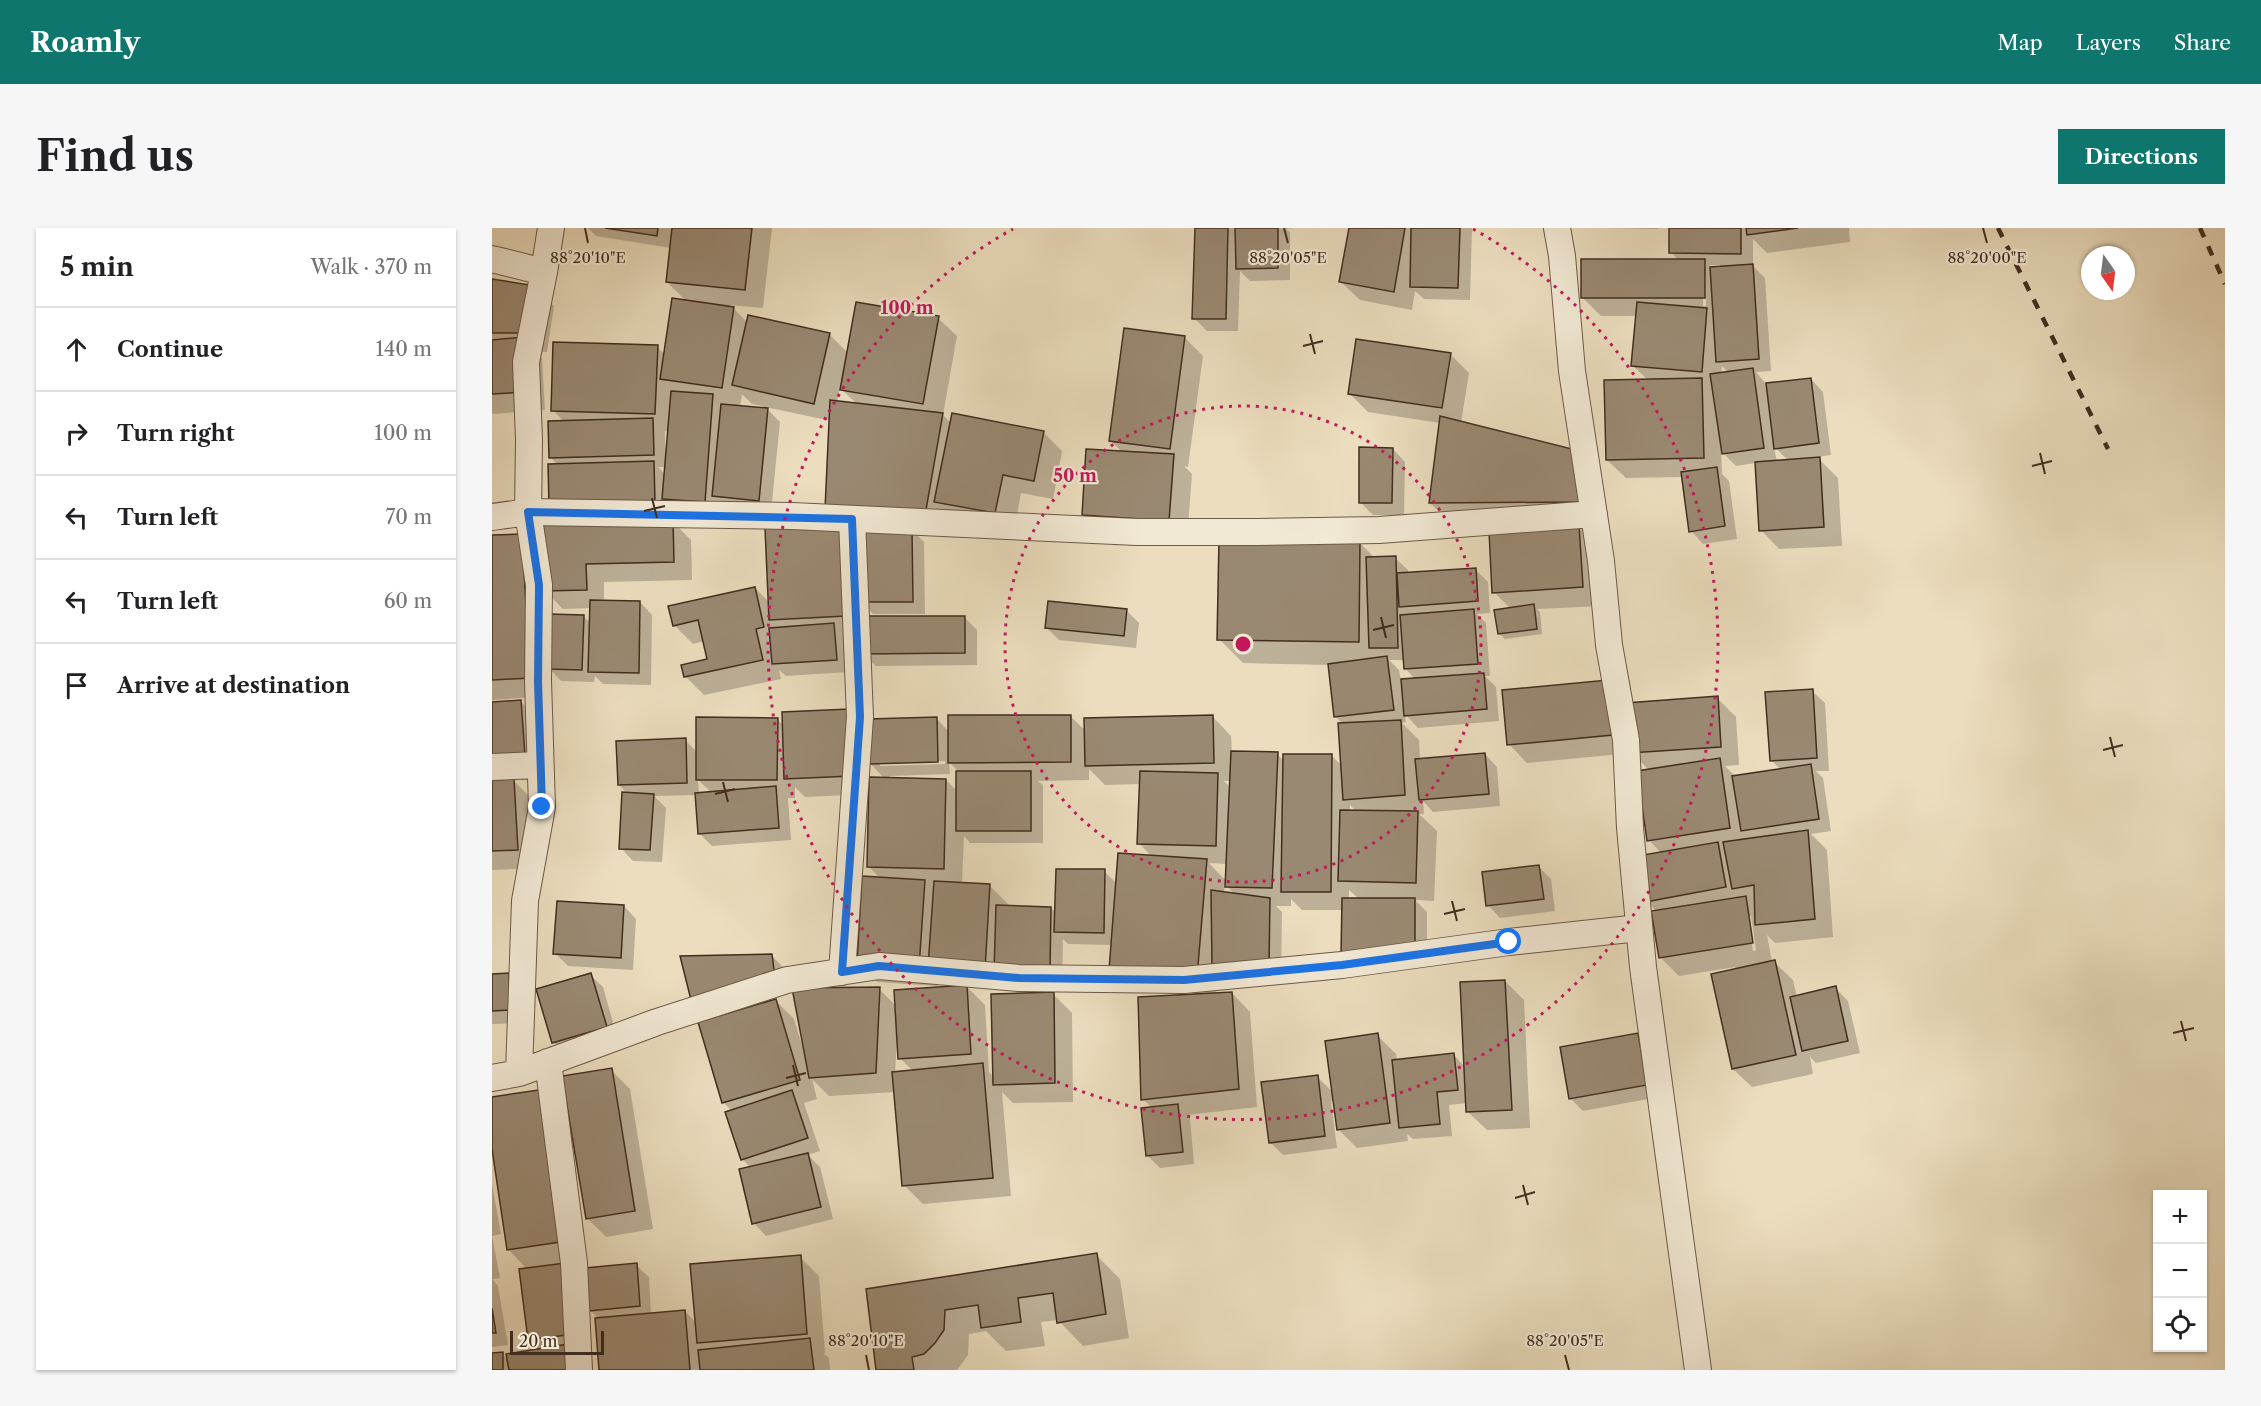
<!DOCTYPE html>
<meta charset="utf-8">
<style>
body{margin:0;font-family:"Libre Caslon Text",serif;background:#f6f6f6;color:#202124}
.controls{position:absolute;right:18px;bottom:18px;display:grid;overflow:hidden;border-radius:0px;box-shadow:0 2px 4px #0004}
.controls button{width:54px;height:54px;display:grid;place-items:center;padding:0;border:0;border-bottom:2px solid #e0e0e0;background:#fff;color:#202124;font:30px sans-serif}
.compass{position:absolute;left:1589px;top:18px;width:54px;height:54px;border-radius:50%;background:#fff;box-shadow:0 2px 4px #0004;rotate:166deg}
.scale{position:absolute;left:18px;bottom:15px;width:94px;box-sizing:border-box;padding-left:6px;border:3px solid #432d1f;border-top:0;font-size:16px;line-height:21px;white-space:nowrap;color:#432d1f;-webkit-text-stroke:4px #f2e9d5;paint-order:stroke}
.stop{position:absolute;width:18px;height:18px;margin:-14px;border:4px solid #1a73e8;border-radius:50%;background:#fff}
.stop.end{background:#1a73e8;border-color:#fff;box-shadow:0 2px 6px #0008}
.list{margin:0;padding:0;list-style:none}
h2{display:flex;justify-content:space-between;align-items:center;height:78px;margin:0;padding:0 24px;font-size:26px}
h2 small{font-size:20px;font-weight:400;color:#757577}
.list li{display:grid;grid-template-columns:39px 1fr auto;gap:18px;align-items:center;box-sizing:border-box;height:84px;padding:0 24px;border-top:2px solid #e0e0e0}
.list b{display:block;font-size:22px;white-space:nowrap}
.list em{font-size:20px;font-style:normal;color:#757577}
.icon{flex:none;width:33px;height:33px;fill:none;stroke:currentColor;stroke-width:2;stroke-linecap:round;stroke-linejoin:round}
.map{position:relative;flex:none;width:1733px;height:1142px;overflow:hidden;border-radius:0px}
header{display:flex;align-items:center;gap:36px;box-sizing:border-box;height:84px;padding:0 30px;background:#0f766e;color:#fff}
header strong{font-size:28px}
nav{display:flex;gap:33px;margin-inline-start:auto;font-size:21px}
.intro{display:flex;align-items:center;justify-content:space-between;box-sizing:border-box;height:144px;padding:0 36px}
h1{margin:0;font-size:42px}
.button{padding:15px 27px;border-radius:0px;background:#0f766e;color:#fff;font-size:21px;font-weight:700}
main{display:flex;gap:36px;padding:0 36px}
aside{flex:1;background:#fff;border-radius:0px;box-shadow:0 2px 4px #0004}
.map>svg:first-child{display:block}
.shadow{fill:#0003;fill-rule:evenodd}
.building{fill:#9a8972;stroke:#432d1f;stroke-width:1.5}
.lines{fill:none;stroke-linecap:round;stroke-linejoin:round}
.minor-casing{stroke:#6d5947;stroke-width:28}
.minor{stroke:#f2e9d5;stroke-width:26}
.rail{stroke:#432d1f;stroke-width:4.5;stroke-dasharray:10 10;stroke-linecap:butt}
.route{stroke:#1a73e8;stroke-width:8}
.ticks{fill:none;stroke:#432d1f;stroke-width:2}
.ring{fill:none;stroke:#c2185b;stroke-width:3;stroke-dasharray:3 6}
.ticks-label{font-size:15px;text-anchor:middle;fill:#432d1f;stroke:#f2e9d5;stroke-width:4.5;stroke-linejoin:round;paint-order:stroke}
.centre{fill:#c2185b;stroke:#f2e9d5;stroke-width:3}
.ring-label{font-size:18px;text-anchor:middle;font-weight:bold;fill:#c2185b;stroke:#f2e9d5;stroke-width:4.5;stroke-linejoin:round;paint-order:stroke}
</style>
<header>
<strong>Roamly</strong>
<nav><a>Map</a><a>Layers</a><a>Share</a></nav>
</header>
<div class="intro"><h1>Find us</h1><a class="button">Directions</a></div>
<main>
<aside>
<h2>5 min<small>Walk · 370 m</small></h2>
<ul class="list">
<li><svg class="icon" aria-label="ahead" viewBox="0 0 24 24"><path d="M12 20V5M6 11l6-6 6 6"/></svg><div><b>Continue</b></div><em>140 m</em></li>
<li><svg class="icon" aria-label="right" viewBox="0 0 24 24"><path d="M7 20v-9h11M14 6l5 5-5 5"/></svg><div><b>Turn right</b></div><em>100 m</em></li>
<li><svg class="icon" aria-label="left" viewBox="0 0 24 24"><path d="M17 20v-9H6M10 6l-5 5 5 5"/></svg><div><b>Turn left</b></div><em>70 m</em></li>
<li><svg class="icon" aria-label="left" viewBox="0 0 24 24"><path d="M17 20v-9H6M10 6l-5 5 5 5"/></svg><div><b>Turn left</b></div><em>60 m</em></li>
<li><svg class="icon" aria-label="arrive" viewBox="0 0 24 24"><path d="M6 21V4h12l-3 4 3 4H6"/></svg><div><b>Arrive at destination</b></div></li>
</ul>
</aside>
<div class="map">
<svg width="1733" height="1142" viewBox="0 0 1733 1142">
<rect width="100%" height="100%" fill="#ebddbe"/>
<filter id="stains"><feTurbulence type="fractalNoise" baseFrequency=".00333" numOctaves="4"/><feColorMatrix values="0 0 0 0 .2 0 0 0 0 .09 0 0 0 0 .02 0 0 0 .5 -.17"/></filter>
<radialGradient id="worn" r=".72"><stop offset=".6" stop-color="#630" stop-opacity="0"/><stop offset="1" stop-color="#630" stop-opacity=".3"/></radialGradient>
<!-- shadow -->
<path class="shadow" d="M96 0H280L271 80 238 77 255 94 337 106 356 125 446 90 465 108 451 187 459 195 551 204 570 223 561 271 529 265 522 303 418 300 432 314 433 386H381L370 375 371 390 472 389 485 402V437L384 438 371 425 357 444 294 448 287 442 289 451 212 467 193 448 217 432 213 413 201 416 182 397 263 360 278 375 351 297 339 193 260 176 250 166 248 179 275 181 288 194 279 284 190 289 175 273V287L66 237 58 229 72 194 61 182 165 119 173 127 194 73 175 54 179 20 104 8ZM348 160 365 176 345 174ZM173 203H177L176 220H173ZM166 239H174V247Z
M704 0H803L794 1 798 4V52L758 53 748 43 746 103H715L702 90Z
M858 0H980L978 72 932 71 923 63 920 82 868 72 849 54Z
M1113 0H1166V1Z
M1179 0H1357L1358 14 1275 25 1261 11V38L1273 50 1279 143 1264 144 1274 156 1319 151 1331 164 1339 227 1325 229 1346 250 1350 318 1287 321 1269 302 1264 235 1244 238 1229 223 1230 246 1237 253 1245 311 1211 316 1199 303 1192 249 1134 250 1115 232 1156 152 1140 137 1145 88H1109L1090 69 1187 33 1179 24ZM1217 37H1228V40L1220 41ZM1211 49H1214V78H1211ZM1230 138 1237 145 1229 146ZM1282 219 1297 233 1285 234Z
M0 52 43 60 62 78 55 124H44L50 130 53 182 0 186Z
M692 109 711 128 696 239 692 238 700 246 695 311 610 306 591 287 630 224 619 213Z
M958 126 977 145 969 195 1087 225 1108 292 957 293 938 275 948 195 876 184 857 165Z
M901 221 913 234 912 287H881L868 274Z
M180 293 199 312 200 352 112 354V373L148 374 160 387 159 457 111 456 103 448 102 454 69 453 55 438 56 468 0 472V309ZM50 360 71 381 99 380V396L91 388 54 431Z
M1087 299 1106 318 1109 378 1045 381 1048 384 1050 406 1013 411 1007 405 1019 381 1002 364Z
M868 315 883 330H903L916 342V346L983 341 996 354 998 385 985 386 994 395 998 448H993L1004 459 1007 493 926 500 913 486 914 494 910 495 927 512 928 532 993 526 1005 539 1008 578 941 584 931 573 932 586H927L945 603 942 673 923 672 935 684V739H863L851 682H810L799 671V678H784L790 684 789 749 726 743 724 766 740 765 758 784 765 879 695 887 698 890 702 936 668 940 655 927 660 880 651 871 702 765 637 761 620 717 576 716 571 711 570 756 474 758 493 777 497 844 502 849 561 766 580 785 581 874 521 875 510 864 519 968 431 976 412 957 403 864 337 868 320 851 325 871 312 875 328 923 316 927 328 939 341 991 274 1008 262 995 259 940 250 931 240 883 231 874 283 772 302 791 310 817 387 761 405 779 445 760V758L385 754 366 736 388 650 376 638 378 566 313 569 303 559V570H296L299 612 220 618 207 605 204 567 162 568 174 580 170 634 141 633 129 620 136 566 127 557 193 512 206 525 285 491 292 498 377 504 444 490 457 504 578 488 594 503 721 489 739 508 740 524 785 526 792 533 840 528 850 538 852 497 843 488 837 437 751 435 727 411ZM897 432H912L913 440 924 452 909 453 907 442ZM453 533V536L388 538V535ZM377 534 393 551 377 550ZM457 534 468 545 466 564 454 552 398 551V548L458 546ZM597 541 613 557 649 556 647 615 660 629 625 656 612 643 564 685 559 680 516 679 517 677 498 658 470 656 472 608 478 615H551V557L546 553 597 552ZM206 552 220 565 207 566ZM732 553H739V560ZM858 577 864 583H858ZM717 635 736 636 735 654ZM733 656 743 667 732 665ZM857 662 867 671H857ZM446 746 464 757V759L445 760ZM405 812H407L408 830 421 843 403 845Z
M634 382 647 395 644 420 567 412 554 399Z
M1320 463 1333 475 1337 543H1324L1331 550 1339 603 1319 606 1335 622 1341 709 1283 715 1275 707 1280 734H1282L1301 752 1305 769 1343 760 1356 773 1368 825 1324 835 1318 829 1321 846 1260 859 1241 841 1243 739 1187 748 1169 730 1165 684 1155 673 1170 626 1157 612V542L1140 525 1035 535 1017 516 1134 476 1225 470 1244 489 1247 537 1233 538 1244 549 1289 542 1279 532ZM1256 688H1259L1264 722 1261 723Z
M29 474 48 493 51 546 0 549V476Z
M21 552 40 571 44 640 0 642V553Z
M1047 639 1059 651 1063 683 1008 690 996 677Z
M132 678 144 691 141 742 76 738 63 725Z
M279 727 292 740 294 762 201 776Z
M16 746 29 759 31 795 0 796V747Z
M98 747 111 759 126 812 74 827 61 814Z
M1013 753 1032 772 1038 900 995 902 976 884 975 875 957 877 960 908 921 911 915 906 916 913 865 920 846 901 842 873H839L845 920 791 927 778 914 825 849 841 864 885 807 904 826 905 833 962 827 973 839Z
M1145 806 1158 819 1167 869 1091 883 1078 870Z
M119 842 138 861 161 1001 114 1009 95 990Z
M53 863 85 1120 101 1136V1142H0V1127L10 1126 16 1132 48 1122 37 1112 36 1042 16 1021 0 911V870Z
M0 956 9 1006 0 1008 8 1050 0 1051Z
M604 1027 628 1051 637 1110 591 1118 566 1092 549 1094 553 1118 514 1123 494 1103 477 1106 476 1127 465 1142H385L375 1062Z
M308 1029 327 1048 333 1125H331L337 1130 338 1142H109L107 1091 98 1082 144 1037 157 1049 159 1086 193 1083 205 1096Z
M0 1051 6 1058 16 1117 0 1119Z"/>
<!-- building -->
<path class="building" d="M113 0H166L165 8Z
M180 0H260L253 62 174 54Z
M703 0H736L734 91H700Z
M743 0H786V40L744 41Z
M857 0H913L902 64 847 54Z
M919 0H968L966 60 918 59Z
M1177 0H1249V26L1177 25Z
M1254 0H1306L1255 7Z
M1089 31H1213V70H1089Z
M1261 36 1267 131 1224 134 1218 39Z
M0 51 44 58 36 105H0Z
M180 70 242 79 230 160 168 151Z
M364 74 447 88 431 176 348 162Z
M1145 74 1215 80 1210 144 1139 138Z
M256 87 338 105 322 176 240 157Z
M632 100 693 108 678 221 617 213Z
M32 109 35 164 0 166V112Z
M864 111 959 125 950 180 856 166Z
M61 114 166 117 163 186 59 183Z
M1261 140 1272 220 1230 226 1218 146Z
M1210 150 1212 230 1114 232 1112 152Z
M1319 150 1327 215 1282 221 1274 155Z
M179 163 221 166 213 274 170 271Z
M338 172 451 185 434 282 333 281Z
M229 176 276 180 267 273 220 268Z
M460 185 552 203 542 253 511 247 503 285 442 274Z
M948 188 1088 223 1089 274 937 275Z
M161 190 162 227 57 230 56 193Z
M867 219 901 220 900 275H867Z
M594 221 682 226 677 293 590 287Z
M1328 229 1332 299 1267 303 1263 234Z
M162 233 163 275 57 278 56 236Z
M1225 239 1233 298 1197 304 1189 244Z
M181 292 182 334 94 336 95 362 51 363 50 295Z
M349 296 354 388 277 392 273 300Z
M1087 297 1091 359 1000 365 997 303Z
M420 300 421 374H367V301Z
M30 306 38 450 0 452V307Z
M727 312 868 314 867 414 725 412Z
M904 328 906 420H877L874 329Z
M984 340 986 373 907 379 905 345Z
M263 359 272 399 264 401 271 432 192 449 189 437 215 431 206 392 181 398 176 378Z
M98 372 148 373 147 445 96 444Z
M556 373 635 381 632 408 553 400Z
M1042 376 1045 401 1006 406 1002 382Z
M982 381 986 436 912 441 908 387Z
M56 386 92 387 90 442 55 441Z
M370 388H473V425L370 426Z
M342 395 345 432 280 436 277 400Z
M895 428 902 482 842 489 836 436Z
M992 445 995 481 912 488 909 451Z
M1116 452 1121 507 1015 517 1010 462Z
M1321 461 1325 530 1278 533 1273 464Z
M1226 468 1229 519 1137 525 1134 475Z
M29 472 33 528 0 530V474Z
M357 481 360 548 292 551 290 484Z
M456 487H579V534L456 535Z
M721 487 722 535 593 538 592 490Z
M204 489 286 490 285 552H204Z
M445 489 446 534 377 536 376 491Z
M909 492 913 567 851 572 846 495Z
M194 510 195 555 126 557 124 513Z
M739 523 786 524 780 660 733 659Z
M993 525 997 566 927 572 923 531Z
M791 526H840L839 664H789Z
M1228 530 1238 600 1155 613 1145 543Z
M1319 536 1327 591 1249 603 1240 548Z
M464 543H539V603H464Z
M648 543 726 545 724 618 645 616Z
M377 549 454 551 452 641 375 639Z
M22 551 26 622 0 623V552Z
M284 558 287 600 206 606 203 565Z
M130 564 162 566 158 622 127 621Z
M848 582 926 583 924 655 846 653Z
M1316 602 1323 691 1263 697 1262 657 1240 661 1231 614Z
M1226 614 1234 659 1153 674 1145 628Z
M626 625 715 631 705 749 617 742Z
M1047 637 1052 671 994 678 990 644Z
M564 641H613L612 705 562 704Z
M370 648 433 652 427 740 365 736Z
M442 653 498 656 493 742 436 739Z
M719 662 778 670 777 737 720 739Z
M1254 668 1261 715 1167 730 1159 683Z
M850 670H923V727H849Z
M65 673 132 677 129 730 61 726Z
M504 677 559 679 558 744 502 743Z
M280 726 283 750 200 776 188 728Z
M1283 732 1304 827 1240 841 1219 746Z
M17 745 19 782 0 783V746Z
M99 745 115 799 60 815 44 761Z
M1013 752 1020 882 974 884 968 754Z
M475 757 479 826 406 831 402 762Z
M1344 758 1356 813 1310 823 1298 769Z
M388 759 384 845 317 850 300 760Z
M562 764 563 855 501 857 499 766Z
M740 764 747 861 649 872 646 769Z
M284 771 308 852 230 875 206 794Z
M886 805 898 895 845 902 833 813Z
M1146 805 1155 857 1077 871 1068 819Z
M962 825 966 862 945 864 948 896 907 900 900 832Z
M491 835 501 950 410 958 400 844Z
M120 840 143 983 94 991 70 848Z
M826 847 833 908 777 915 769 854Z
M53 861 75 1013 15 1022 0 921V869Z
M300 862 316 910 249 932 233 884Z
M686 876 691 924 654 928 649 880Z
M316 925 329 979 260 996 247 941Z
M605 1025 614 1086 565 1095 561 1065 526 1070 529 1094 489 1100 486 1077 453 1082 452 1102 443 1115 432 1126 420 1129 422 1142H384L374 1061Z
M309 1027 315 1106 205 1115 198 1036Z
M73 1035 82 1106 36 1112 27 1041Z
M145 1035 148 1078 97 1083 93 1040Z
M0 1080 4 1105H0Z
M193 1082 198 1142H107L103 1090Z
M318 1110 322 1142H208L206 1122Z
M83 1115 82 1142H17L14 1126Z
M11 1124V1142H0V1125Z"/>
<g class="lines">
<!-- minor casing -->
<g class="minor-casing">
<path id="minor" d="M1065 0 1070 28 1080 143 1109 333 1117 417 1134 512 1138 600 1151 739 1206 1142
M0 31 52 44 59 0
M0 289 36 284 300 288 645 304H766L887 302 1102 286
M0 539 48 537
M350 744 368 489 360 291
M56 834 82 1035 87 1142
M27 845 33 673 50 579 46 453 47 357 36 284 37 212 34 134 52 44
M0 850 27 845 165 794 295 752 387 738 527 750 692 752 850 737 1017 714 1147 700"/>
</g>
<!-- minor -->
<use href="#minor" class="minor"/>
<!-- rail -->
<path class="rail" d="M1506 0 1616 221
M1708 0 1733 56"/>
</g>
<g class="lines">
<!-- route -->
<path class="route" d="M50 579 46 453 47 357 36 284 360 291 368 489 350 744 387 738 527 750 692 752 850 737 1017 714"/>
</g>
<!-- ticks -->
<path class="ticks" d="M93 0 96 15M792 0 796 15M1491 0 1495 15M818 106 823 126M811 118 831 113M1548 225 1553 246M1540 238 1560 233M160 270 165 290M152 283 173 278M889 389 894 410M881 402 902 397M1618 509 1623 529M1611 522 1631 517M231 554 236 574M223 566 243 561M960 673 965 693M952 686 973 681M1689 793 1694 813M1681 805 1702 800M301 837 306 858M294 850 314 845M1031 957 1036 977M1023 970 1043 964M374 1127 377 1142M1073 1127 1077 1142"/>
<!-- distance rings -->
<g class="ring">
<circle cx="751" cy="416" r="238"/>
<path d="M981 1A475 475 0 1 1 521 1"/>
</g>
<g class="ticks-label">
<text x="96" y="35">88°20'10"E</text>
<text x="796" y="35">88°20'05"E</text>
<text x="1495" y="35">88°20'00"E</text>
<text x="374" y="1118">88°20'10"E</text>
<text x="1073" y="1118">88°20'05"E</text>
</g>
<circle cx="751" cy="416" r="9" class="centre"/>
<g class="ring-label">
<text x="415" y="86">100 m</text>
<text x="583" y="254">50 m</text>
</g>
<rect width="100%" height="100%" filter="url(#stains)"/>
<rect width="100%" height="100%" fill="url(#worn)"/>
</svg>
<div class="controls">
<button>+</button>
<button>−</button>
<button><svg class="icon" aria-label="locate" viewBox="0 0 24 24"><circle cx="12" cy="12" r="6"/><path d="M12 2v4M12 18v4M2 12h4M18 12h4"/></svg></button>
</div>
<svg class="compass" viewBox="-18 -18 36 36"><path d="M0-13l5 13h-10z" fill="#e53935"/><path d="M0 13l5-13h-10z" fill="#757577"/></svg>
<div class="scale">20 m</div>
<div class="stop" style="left:1017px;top:714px"></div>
<div class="stop end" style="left:50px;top:579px"></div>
</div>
</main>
